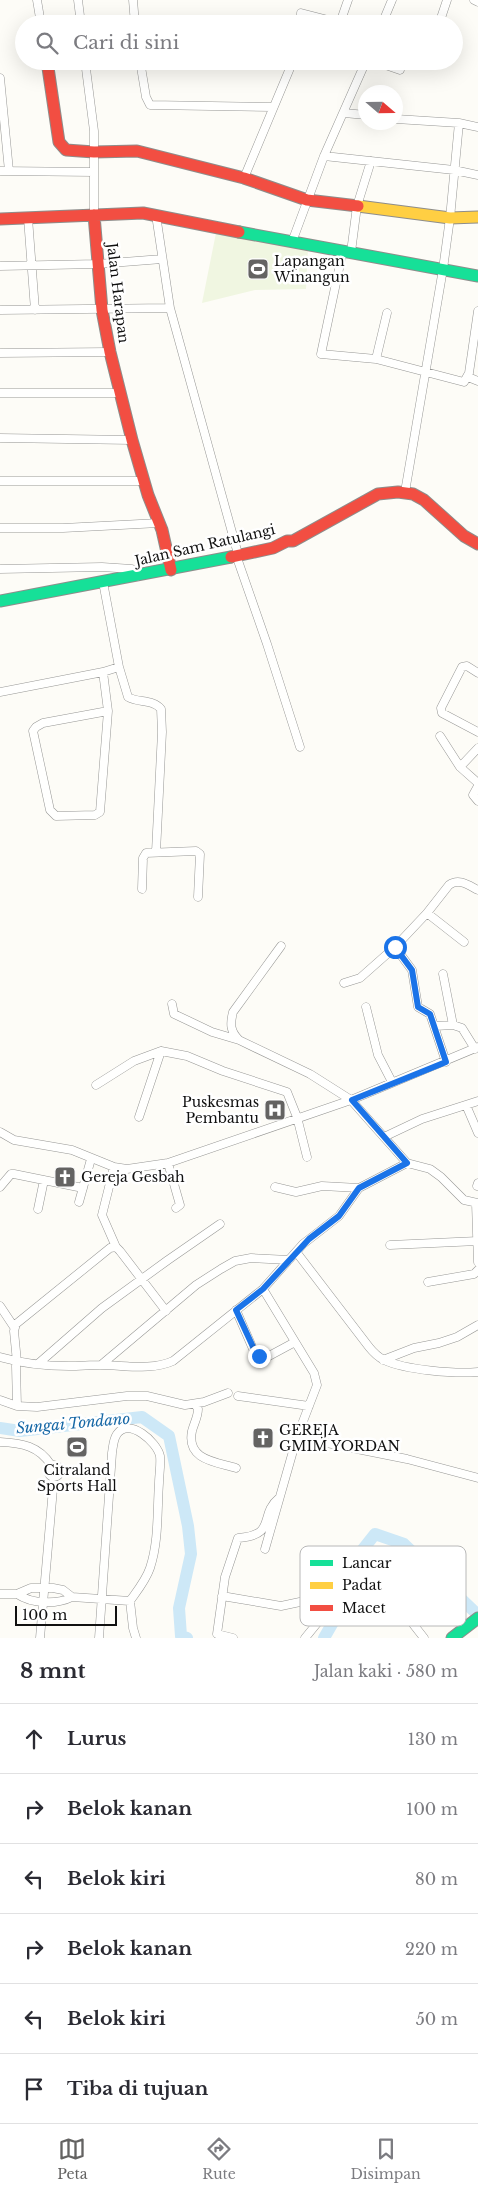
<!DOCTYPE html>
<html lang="id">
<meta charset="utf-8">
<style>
body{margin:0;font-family:"Libre Baskerville",serif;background:#f7f7f7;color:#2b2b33}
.compass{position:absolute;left:358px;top:85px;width:45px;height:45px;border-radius:50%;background:#fff;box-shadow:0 5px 20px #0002;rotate:110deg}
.scale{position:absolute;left:15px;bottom:12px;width:102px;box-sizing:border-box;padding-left:5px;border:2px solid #111;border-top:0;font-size:14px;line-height:18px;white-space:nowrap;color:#111;-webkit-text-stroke:4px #fff;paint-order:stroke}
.stop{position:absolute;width:15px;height:15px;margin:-11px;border:4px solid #1a73e8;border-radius:50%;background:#fff}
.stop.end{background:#1a73e8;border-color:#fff;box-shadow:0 1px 5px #0008}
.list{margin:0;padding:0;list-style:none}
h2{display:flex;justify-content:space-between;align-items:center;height:65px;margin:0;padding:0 20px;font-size:21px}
h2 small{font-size:16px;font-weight:400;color:#7c7c81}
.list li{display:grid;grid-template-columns:32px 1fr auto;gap:15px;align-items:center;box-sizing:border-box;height:70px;padding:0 20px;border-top:1px solid #e1e1e2}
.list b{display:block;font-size:19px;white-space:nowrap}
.list em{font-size:16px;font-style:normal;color:#7c7c81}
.icon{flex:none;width:28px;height:28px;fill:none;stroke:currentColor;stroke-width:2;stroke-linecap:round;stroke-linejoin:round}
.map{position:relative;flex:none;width:478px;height:1638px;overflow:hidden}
.search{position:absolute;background:#fff;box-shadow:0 5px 20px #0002;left:15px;right:15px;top:15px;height:55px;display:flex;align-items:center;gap:12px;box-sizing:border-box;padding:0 18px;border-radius:28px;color:#7c7c81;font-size:19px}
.sheet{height:485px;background:#fff}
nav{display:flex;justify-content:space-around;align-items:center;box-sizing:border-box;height:70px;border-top:1px solid #e1e1e2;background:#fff;font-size:14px;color:#7c7c81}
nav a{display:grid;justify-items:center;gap:2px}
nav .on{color:#646362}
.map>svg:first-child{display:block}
.pitch{fill:#f0f6e1}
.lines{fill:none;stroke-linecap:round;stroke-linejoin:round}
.river{stroke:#cde8f7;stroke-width:12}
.street-casing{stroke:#979795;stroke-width:9}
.fast-casing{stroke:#8e8d8b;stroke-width:13}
.slow-casing{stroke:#8e8d8b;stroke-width:13}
.jam-casing{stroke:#8e8d8b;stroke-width:13}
.street{stroke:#fffffe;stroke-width:8}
.fast{stroke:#16e098;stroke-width:11}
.slow{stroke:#ffcf43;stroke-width:11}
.jam{stroke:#f24e42;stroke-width:11}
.route{stroke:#1a73e8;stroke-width:6}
.labels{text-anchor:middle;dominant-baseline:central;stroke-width:5;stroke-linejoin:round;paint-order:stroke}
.poi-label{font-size:14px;fill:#111;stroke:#fff;text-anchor:start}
.street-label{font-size:14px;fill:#111;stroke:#fff}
.water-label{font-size:15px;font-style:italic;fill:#1768a6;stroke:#fff}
.key{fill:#fff;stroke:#b8b8b8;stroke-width:1}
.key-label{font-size:14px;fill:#111}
</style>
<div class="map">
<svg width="478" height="1638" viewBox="0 0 478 1638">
<rect width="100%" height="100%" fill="#fdfcf7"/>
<!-- pitch -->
<path class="pitch" d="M216 233 308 248 306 289 255 290 202 303Z
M67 1439 88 1440 87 1455 66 1454Z"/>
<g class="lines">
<!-- river -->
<path class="river" d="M0 1428 20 1431 142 1417 169 1436 188 1526 191 1554 179 1608 181 1636 187 1638
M324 1638 347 1598 356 1558 375 1534 404 1544 478 1615"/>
<!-- street casing -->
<g class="street-casing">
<path id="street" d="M37 0 41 24
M78 0 81 24
M133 0 135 24
M474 0 478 2
M301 24V13L340 23 348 0
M382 24 392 0
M439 24 447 0
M85 61 94 131V215
M140 61 146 97 150 105 272 107
M374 61 400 70
M0 78 9 171
M344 113 366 115
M396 119 459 123 478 127
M324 156 454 170 478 175
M0 171 94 172
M244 178 293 61
M156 215 170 308 238 554
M28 218 35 310
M292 242 324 156 366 61
M343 250 321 354 376 359
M351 252 357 206 371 161
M0 266 98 264 162 259
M0 310 170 308
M387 313 376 359 464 382 469 373 478 311
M0 353 110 352
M468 377 478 381
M0 393H120
M0 438 132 440
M0 481H144
M405 492 443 269 450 218 459 123
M0 528H63L159 523
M236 555 267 644 300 747
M0 569 102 567 132 569 138 576
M103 582 119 667 128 697C138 703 153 699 161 709L162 732 156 852
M103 672 108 711 43 723 36 727 33 731 50 810 56 816 95 815 100 812 108 711
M478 673 467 666 462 667 441 708 442 713 478 732
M0 692 103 672 119 667
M440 736 460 767 478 783
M460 767 478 748
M478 786 473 795 478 801
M142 889 143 858 146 853 196 851 200 854 198 897
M427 913 464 942
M281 946 233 1012C230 1024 230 1031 239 1040L310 1074 351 1100 407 1163 430 1169 441 1177 464 1200 478 1203
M395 947 412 970 418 1007 430 1014 446 1062
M443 974 453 1025
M344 983 360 978 395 947 427 913 449 885C459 878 468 885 478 890
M172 1004 174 1014 212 1032 239 1040
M366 1007 378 1055 392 1082
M435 1026 453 1025 462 1028 475 1049
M96 1085 134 1061 161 1051 187 1056 223 1071 287 1092 297 1117 307 1157
M466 1105 478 1133
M139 1117 161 1051
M0 1132 14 1140 72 1150 114 1167 127 1169 168 1163 351 1100 478 1047
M384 1137 422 1119 478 1101
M168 1163 180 1205 176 1208
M114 1167 102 1215 116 1247
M477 1186 478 1183
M0 1187 11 1174H14L83 1188
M275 1187 296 1192 322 1186 359 1188
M79 1202 91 1159
M476 1203 478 1262
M38 1209 44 1180
M390 1245 478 1241
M297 1253 369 1347C373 1352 378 1357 384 1360 406 1370 454 1374 478 1372
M428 1282 474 1274 478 1270
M263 1289 314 1373 317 1385 297 1437 265 1549
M0 1306 14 1327
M236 1310 253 1349 259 1356H269L295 1342
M0 1357C21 1363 47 1366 69 1366 80 1366 90 1365 100 1365 125 1365 151 1371 173 1361L263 1289 303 1244 339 1216 359 1188 407 1163
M383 1360 414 1348 439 1343 457 1337 478 1325
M39 1363 102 1308 168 1260 220 1224
M101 1365 196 1285 221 1269 235 1261 251 1258 289 1260
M238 1396 309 1406
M0 1400 17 1406 37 1407 127 1396H147L185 1405 204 1402 228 1393
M195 1404 198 1409C198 1417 194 1423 192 1431 186 1460 216 1462 236 1468
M17 1406 16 1366 17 1362 14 1331 16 1324 110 1248 116 1247 120 1251 166 1311
M297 1437 407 1459 478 1478
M0 1442C22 1443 39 1446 51 1465
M48 1471a6 6 0 1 1 12 0a6 6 0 1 1-12 0Z
M388 1592 424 1638
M0 1594H17L31 1588H53L63 1590 72 1597 130 1601
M17 1594C32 1604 56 1605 72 1597
M222 1596 281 1606 328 1596 332 1600V1605L305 1638
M130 1601 133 1628 136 1638
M40 1638 54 1477
M99 1638 112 1453C113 1447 113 1440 117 1434 129 1417 157 1442 160 1456 161 1465 159 1475 159 1483 157 1511 159 1541 150 1568 146 1580 137 1591 130 1601
M233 1638 217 1634 225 1577 238 1538C278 1535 258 1515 279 1498"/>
</g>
<!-- fast casing -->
<g class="fast-casing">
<path id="fast" d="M239 232 478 276
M0 601 231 557
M452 1638 478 1618"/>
</g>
<!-- slow casing -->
<g class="slow-casing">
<path id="slow" d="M358 206 450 218 478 217"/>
</g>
<!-- jam casing -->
<g class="jam-casing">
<path id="jam" d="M47 61 59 142 66 150 94 152 137 151 244 178 307 200 358 206
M94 215 102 310 110 352 132 440 148 495 162 530 171 570
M0 219 143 213 239 232
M231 557 273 548 287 541H293L378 494 398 492 413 494 424 500 464 536 478 544"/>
</g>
<!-- street -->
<use href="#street" class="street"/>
<!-- fast -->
<use href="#fast" class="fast"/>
<!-- slow -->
<use href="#slow" class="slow"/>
<!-- jam -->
<use href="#jam" class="jam"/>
</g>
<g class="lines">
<!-- route -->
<path class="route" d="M259 1356 254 1349 236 1310 263 1289 309 1239 339 1216 359 1188 407 1163 352 1100 446 1062 430 1014 418 1007 412 970 395 947"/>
</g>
<!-- icons -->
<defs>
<g id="stadium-square" transform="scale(1.125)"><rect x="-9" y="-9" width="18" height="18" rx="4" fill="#646362" stroke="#fff"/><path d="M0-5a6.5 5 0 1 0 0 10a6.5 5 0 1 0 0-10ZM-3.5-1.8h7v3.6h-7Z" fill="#fff"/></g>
<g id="hospital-square" transform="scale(1.125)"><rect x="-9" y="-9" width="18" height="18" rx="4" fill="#646362" stroke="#fff"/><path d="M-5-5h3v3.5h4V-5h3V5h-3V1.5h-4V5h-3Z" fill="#fff"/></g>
<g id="church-square" transform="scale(1.125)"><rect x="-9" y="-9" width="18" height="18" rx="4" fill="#646362" stroke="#fff"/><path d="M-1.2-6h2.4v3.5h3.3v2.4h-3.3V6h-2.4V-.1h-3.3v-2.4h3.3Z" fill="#fff"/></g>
</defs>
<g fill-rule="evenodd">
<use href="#stadium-square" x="258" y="269"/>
<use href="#hospital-square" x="275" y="1110"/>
<use href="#church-square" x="65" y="1177"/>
<use href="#church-square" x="263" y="1438"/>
<use href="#stadium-square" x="77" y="1447"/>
</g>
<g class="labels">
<!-- poi labels -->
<g class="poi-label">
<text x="274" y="261">Lapangan<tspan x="274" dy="16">Winangun</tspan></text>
<text x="259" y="1102" text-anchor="end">Puskesmas<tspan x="259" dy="16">Pembantu</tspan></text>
<text x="81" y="1177">Gereja Gesbah</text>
<text x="279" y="1430">GEREJA<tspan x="279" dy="16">GMIM YORDAN</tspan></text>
<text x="77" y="1470" text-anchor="middle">Citraland<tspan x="77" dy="16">Sports Hall</tspan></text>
</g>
<!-- street labels -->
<g class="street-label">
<text transform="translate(118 293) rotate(83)">Jalan Harapan</text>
<text transform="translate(205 545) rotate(-13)">Jalan Sam Ratulangi</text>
</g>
<!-- water labels -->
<g class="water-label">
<text transform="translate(73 1423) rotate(-5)">Sungai Tondano</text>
</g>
</g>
<!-- legend -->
<rect x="300" y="1546" width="166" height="80" rx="8" class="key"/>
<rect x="310" y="1560" width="23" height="6" fill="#16e098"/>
<rect x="310" y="1582" width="23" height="7" fill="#ffcf43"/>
<rect x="310" y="1605" width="23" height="6" fill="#f24e42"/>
<g class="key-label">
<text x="342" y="1568">Lancar</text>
<text x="342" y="1590">Padat</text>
<text x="342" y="1613">Macet</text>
</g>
</svg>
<svg class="compass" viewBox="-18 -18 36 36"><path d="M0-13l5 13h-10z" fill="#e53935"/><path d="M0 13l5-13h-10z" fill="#7c7c81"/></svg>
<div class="scale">100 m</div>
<div class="stop" style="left:395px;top:947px"></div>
<div class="stop end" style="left:259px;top:1356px"></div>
<div class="search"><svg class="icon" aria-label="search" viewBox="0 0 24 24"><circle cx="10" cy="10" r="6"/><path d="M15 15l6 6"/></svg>Cari di sini</div>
</div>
<section class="sheet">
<h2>8 mnt<small>Jalan kaki · 580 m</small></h2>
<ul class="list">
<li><svg class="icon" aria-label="ahead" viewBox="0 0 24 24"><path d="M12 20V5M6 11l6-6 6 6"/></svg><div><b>Lurus</b></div><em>130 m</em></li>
<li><svg class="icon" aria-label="right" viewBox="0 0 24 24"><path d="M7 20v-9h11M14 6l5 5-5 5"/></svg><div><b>Belok kanan</b></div><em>100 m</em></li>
<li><svg class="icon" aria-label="left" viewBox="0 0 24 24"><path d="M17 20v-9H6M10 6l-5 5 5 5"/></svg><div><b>Belok kiri</b></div><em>80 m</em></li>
<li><svg class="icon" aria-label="right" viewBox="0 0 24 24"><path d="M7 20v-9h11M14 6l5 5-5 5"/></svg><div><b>Belok kanan</b></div><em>220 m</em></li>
<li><svg class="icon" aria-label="left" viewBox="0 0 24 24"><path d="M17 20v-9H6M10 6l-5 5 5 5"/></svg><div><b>Belok kiri</b></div><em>50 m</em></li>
<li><svg class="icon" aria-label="arrive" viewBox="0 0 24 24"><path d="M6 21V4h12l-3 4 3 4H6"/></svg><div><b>Tiba di tujuan</b></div></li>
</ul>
</section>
<nav>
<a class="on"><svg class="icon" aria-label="map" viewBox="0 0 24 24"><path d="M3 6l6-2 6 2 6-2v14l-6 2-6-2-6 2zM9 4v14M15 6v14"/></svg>Peta</a>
<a><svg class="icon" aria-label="directions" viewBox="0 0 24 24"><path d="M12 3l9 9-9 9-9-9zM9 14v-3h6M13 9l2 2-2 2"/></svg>Rute</a>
<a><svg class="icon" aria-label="saved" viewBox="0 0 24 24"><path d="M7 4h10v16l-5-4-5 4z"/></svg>Disimpan</a>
</nav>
